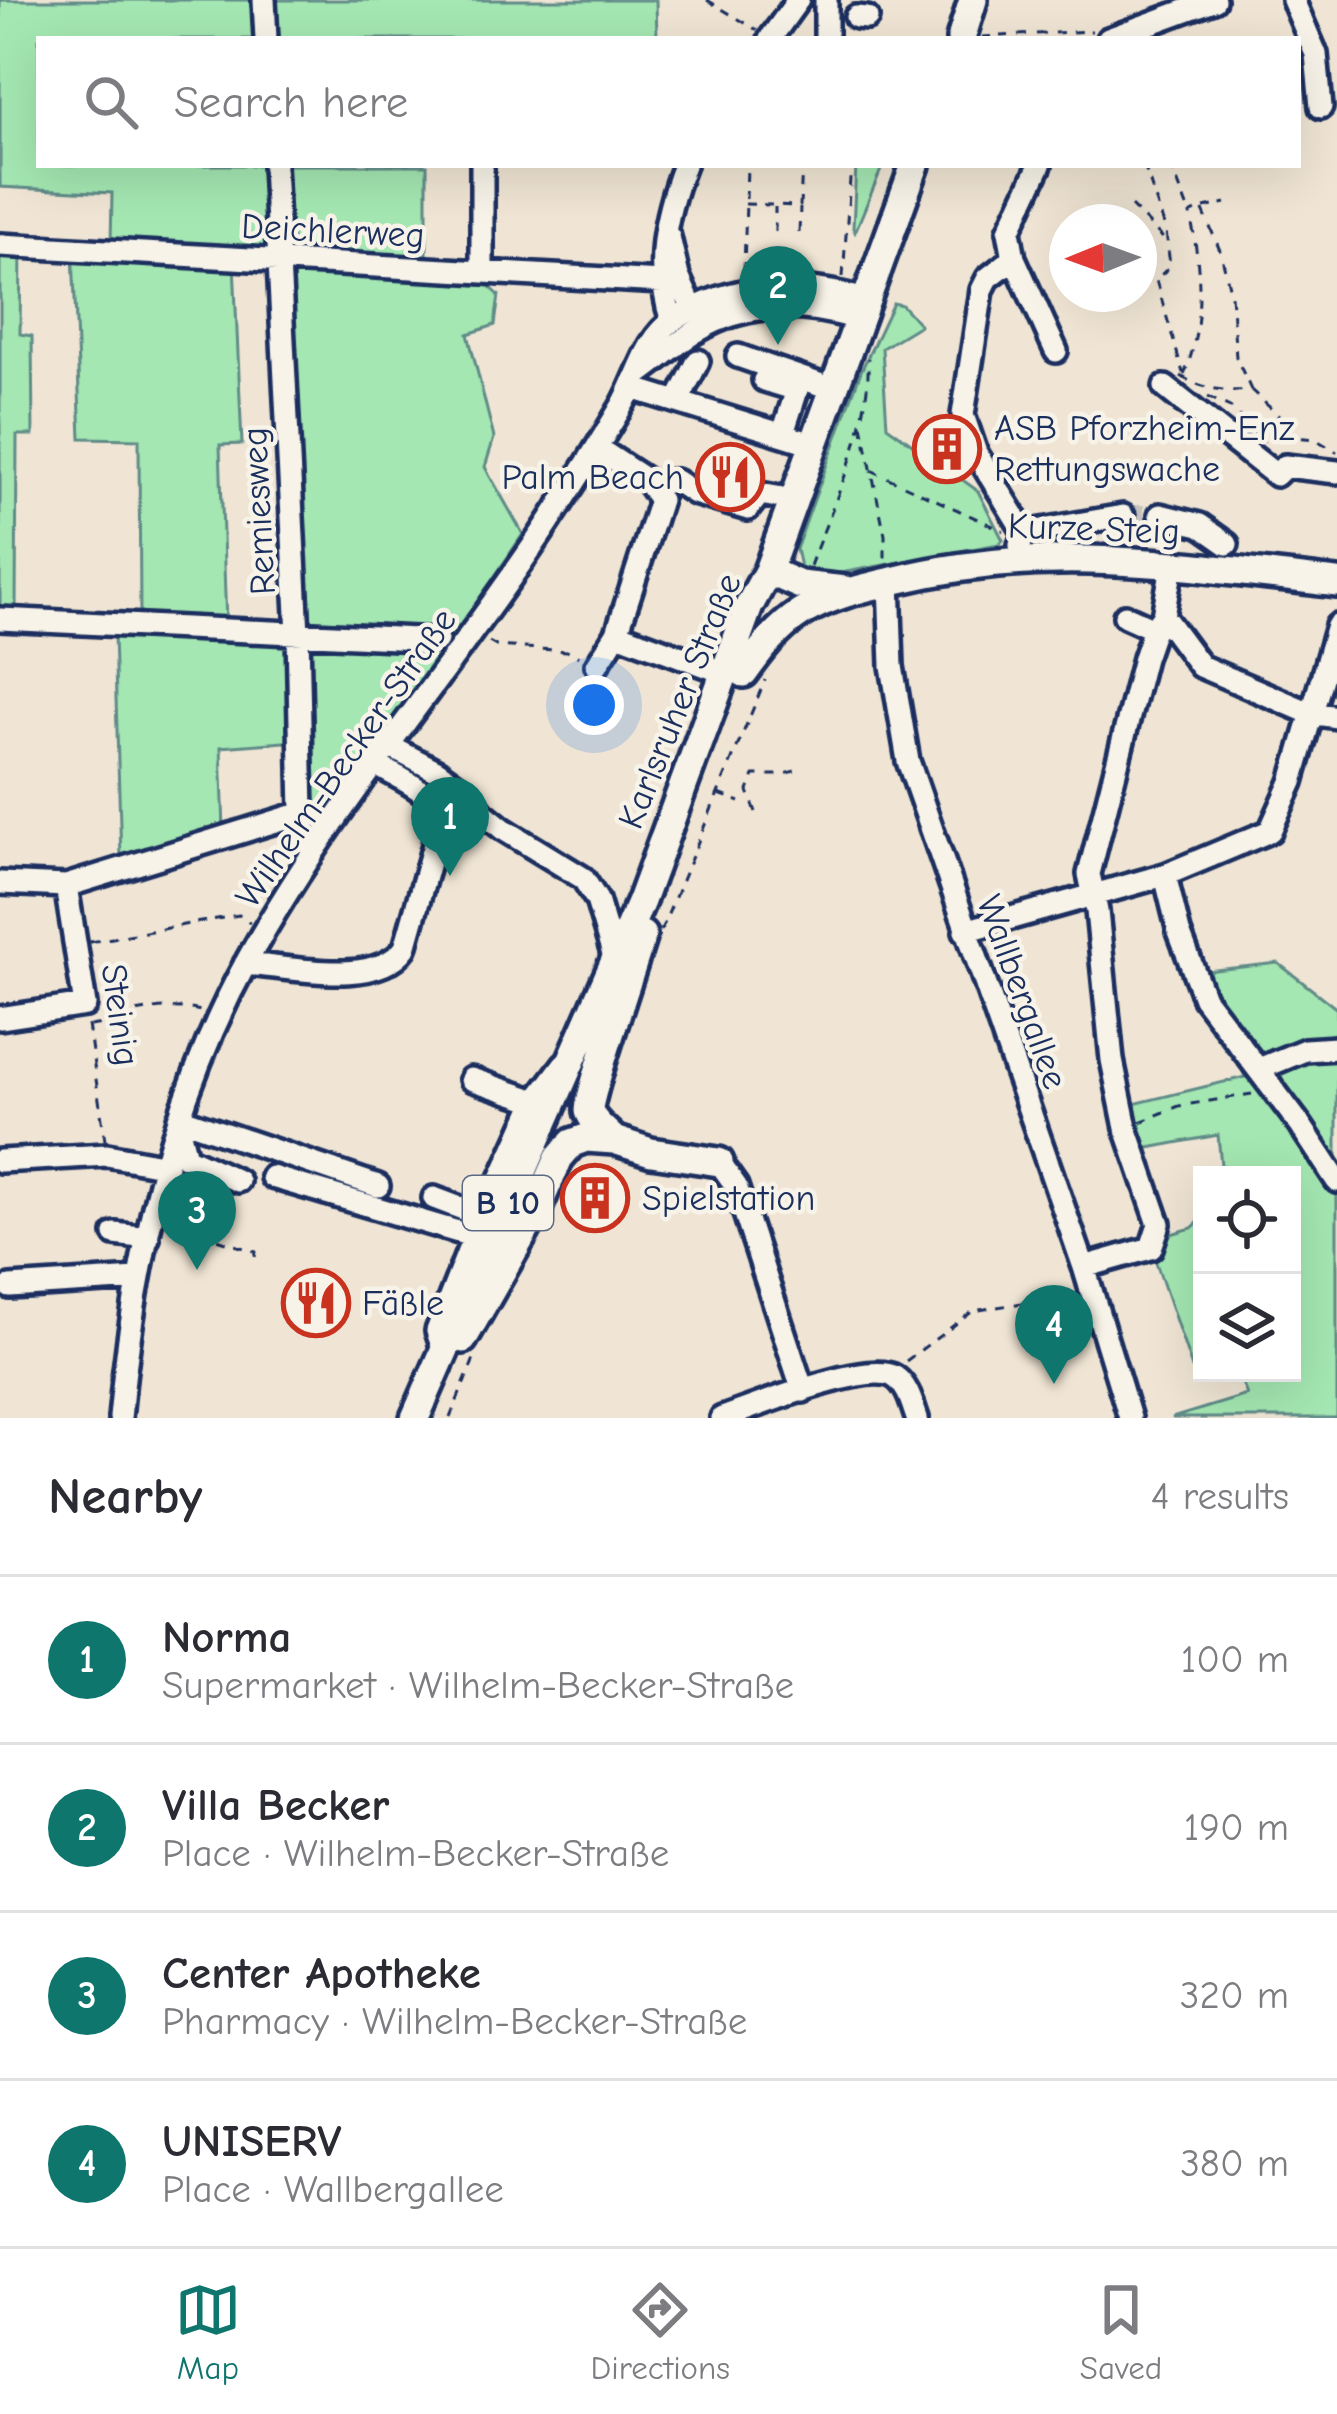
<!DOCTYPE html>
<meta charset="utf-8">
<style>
body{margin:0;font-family:"Comic Neue",sans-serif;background:#f7f7f7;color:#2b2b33}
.controls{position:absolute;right:36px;bottom:36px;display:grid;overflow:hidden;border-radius:0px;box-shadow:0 12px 48px #0002}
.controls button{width:108px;height:108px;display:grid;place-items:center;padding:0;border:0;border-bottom:3px solid #e1e1e2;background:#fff;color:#2b2b33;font:60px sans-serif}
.compass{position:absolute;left:1049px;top:204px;width:108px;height:108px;border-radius:50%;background:#fff;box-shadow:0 12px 48px #0002;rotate:269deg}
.you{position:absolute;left:594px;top:705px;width:42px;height:42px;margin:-30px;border:9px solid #fff;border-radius:50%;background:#1a73e8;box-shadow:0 0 0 18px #1a73e833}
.badge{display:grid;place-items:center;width:78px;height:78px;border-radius:50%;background:#0f766e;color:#fff;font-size:39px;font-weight:700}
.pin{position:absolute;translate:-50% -99px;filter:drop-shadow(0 3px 6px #0008)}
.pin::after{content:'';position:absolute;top:63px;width:42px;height:36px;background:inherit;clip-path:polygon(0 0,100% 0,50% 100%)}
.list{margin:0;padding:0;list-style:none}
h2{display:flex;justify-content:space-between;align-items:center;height:156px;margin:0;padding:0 48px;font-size:51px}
h2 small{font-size:39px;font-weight:400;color:#7c7c81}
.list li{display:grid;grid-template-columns:78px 1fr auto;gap:36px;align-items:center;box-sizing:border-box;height:168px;padding:0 48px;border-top:3px solid #e1e1e2}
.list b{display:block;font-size:45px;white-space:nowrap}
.list p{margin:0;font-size:39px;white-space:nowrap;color:#7c7c81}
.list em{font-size:39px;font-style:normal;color:#7c7c81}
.icon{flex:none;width:66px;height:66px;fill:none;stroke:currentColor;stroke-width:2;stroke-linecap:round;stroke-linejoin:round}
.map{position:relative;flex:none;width:1337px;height:1418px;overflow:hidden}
.search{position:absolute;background:#fff;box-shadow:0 12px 48px #0002;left:36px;right:36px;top:36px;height:132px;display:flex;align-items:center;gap:30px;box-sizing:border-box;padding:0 42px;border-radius:0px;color:#7c7c81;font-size:45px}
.sheet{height:828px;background:#fff}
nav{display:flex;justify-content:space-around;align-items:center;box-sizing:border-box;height:168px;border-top:3px solid #e1e1e2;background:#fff;font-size:33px;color:#7c7c81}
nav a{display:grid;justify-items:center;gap:6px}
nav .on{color:#0f766e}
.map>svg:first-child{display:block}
.green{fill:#a4e7b2;stroke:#608b88;stroke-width:3}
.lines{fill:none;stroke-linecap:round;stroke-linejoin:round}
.minor-tunnel{stroke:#c5c1bc;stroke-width:21;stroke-dasharray:21 10;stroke-linecap:butt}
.minor-casing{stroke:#1b2f5e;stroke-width:30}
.major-casing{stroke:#1b2f5e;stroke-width:36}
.path{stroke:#1b2f5e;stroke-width:3;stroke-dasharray:9 9;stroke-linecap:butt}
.minor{stroke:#f7f3e8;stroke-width:21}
.major{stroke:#f7f3e8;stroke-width:27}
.labels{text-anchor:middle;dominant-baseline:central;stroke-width:9;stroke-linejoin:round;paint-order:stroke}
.shield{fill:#f7f3e8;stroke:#5d6a87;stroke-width:3}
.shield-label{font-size:33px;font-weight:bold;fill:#1b2f5e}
.street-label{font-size:36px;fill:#1b2f5e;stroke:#f7f3e8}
.poi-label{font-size:36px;fill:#1b2f5e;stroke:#f7f3e8;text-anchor:start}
</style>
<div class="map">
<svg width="1337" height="1418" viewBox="0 0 1337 1418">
<rect width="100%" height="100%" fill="#f0e5d4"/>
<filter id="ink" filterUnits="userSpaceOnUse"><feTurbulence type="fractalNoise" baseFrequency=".00833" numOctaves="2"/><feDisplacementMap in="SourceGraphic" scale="24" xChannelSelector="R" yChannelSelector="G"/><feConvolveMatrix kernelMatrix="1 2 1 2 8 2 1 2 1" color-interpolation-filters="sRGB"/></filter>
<g filter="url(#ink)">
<!-- green -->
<path class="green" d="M0 0H656L657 39H39V165H427V263L111 245 112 193 0 187Z
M856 165H883L855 232 853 228Z
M0 251 21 252 20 334 32 336 33 435H17L16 612 0 611Z
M73 254 234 263 242 444 220 445 226 625 140 620 139 439 81 438Z
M295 271 479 277 499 295 495 325 468 334 494 438 485 467 523 534 443 654 313 830 311 635 298 634 287 276Z
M893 303 902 305 920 325 882 348 887 426 978 491 1003 540 999 544 835 574 800 567 796 549 861 371Z
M114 635 284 639 291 648 296 741 221 747 224 830 121 857Z
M1278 963 1337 1009V1033L1264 1058 1254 1055 1197 972Z
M1337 1055V1418H1172L1247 1395 1238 1373H1292V1175H1222L1218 1135 1138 1150 1125 1106 1245 1077 1240 1065 1245 1061 1270 1066Z
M1202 1219V1365L1192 1368 1151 1248 1159 1224 1171 1234 1192 1228Z"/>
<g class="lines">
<!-- minor-tunnel -->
<path class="minor-tunnel" d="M1123 516 1160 515"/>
<!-- minor casing -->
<g class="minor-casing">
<path id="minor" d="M264 0 266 39
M1293 0 1316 54 1321 107
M856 17 867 18
M770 39 798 0
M826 39V0
M1108 39 1214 0
M274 165 298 634 302 813 305 841 314 851
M482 165V272
M669 237 678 276 693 310
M0 245 662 282
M1014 258 1009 231 1040 165
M672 321C654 268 664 217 684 165
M738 356 833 389
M640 373C656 362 670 349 686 338 741 300 797 301 859 319
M764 380 797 390 783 433
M1165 387 1276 475 1285 466 1337 472
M632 388 813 444
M678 401 698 361
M656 490 665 482 676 481 694 493 748 509 760 494 794 500
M1160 515 1200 525 1227 544
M1025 533 976 453 963 415 982 290 988 278 1014 258 1056 351
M1020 545 1025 533 1123 516
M889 581 892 666 908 761 1084 1267 1130 1418
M1125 616 1154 629
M1163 616 1200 666 1310 713 1337 717
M0 619 437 640
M617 633 725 673
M597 665 617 633 660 500 646 480 597 448
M389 746 437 771 466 792 483 813 503 829 583 878 597 900 615 961
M444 788 462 808 460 836
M1165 875 1179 932 1204 998 1301 1126 1337 1181
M0 883 66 886 302 813
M965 931 1165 875 1270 831 1292 782 1337 626
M245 964C290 967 376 988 405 948L442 816C428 788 401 780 375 764
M0 1018 85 1005 66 886
M1259 1069 1305 1050 1337 1048
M471 1079 536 1101
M179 1118 378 1186
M179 1130 186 1157 238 1181
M0 1161 107 1155 167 1166
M719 1162 736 1186 803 1391
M272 1177 475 1237
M434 1198 484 1217
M115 1234 148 1238
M1084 1267 1151 1248 1159 1224 1126 1128 1112 1060 1097 911 1089 874 1144 658 1154 629 1163 616 1172 566
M10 1287 137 1279
M443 1349 437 1331 469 1249 536 1101 564 1064
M120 1418C134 1260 171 1099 248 959 334 803 453 668 551 519 576 481 600 443 623 404 639 376 646 338 674 320 735 281 798 281 865 300
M722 1418C755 1407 868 1360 895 1377 908 1386 912 1404 917 1418"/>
</g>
<!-- major casing -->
<g class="major-casing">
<path id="major" d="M961 39 973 0
M768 571 800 585 845 590
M744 673C760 651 777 628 801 613 829 595 864 588 896 580 1049 542 1184 566 1337 583
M614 1140C606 1131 593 1123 589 1111 586 1102 635 959 642 935
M463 1339 534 1215 559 1158 572 1143 586 1138 614 1140 651 1152 719 1162
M415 1418 641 901 749 606 768 571 915 165"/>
</g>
<!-- path -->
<path class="path" d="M707 0 757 30
M982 37 1092 31
M1144 165 1166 231 1170 266 1156 280 1183 373
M1171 165 1189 212
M745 204 800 206 802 165
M1131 206 1164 239
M1204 208 1226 203
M775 232V207
M799 232 800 208
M744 271 747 165
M843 277 851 165
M1181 376C1199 388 1227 393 1251 390L1236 357 1231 295 1221 253 1202 208 1190 214C1201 266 1205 325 1184 375
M1251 390 1280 417 1294 437 1315 439 1337 452
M1208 397 1230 407 1264 442
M862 425 885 535V562
M1254 428 1292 437
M871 470 1004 531
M810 566C834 500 871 429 868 358
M489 642 496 646 567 651 579 657
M719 794 740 802
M756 812 748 791 754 775H781L801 769
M661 931 765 680
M90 942 239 915 250 923
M88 1025 105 1140
M90 1026 114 1022 113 1017C144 1010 174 1003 204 1012
M1140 1122 1179 1106 1252 1094
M167 1222 256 1252 255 1257
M906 1361 973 1311 1077 1294
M450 1418 476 1354"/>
<!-- minor -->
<use href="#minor" class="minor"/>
<!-- major -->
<use href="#major" class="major"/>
</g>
</g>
<!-- icons -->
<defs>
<g id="building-ring" transform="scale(3.45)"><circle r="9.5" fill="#f7f3e8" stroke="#c8321e" stroke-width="1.5"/><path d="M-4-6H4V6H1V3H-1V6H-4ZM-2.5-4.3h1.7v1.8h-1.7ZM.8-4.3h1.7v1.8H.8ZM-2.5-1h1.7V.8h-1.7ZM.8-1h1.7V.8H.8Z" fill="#c8321e"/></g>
<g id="restaurant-ring" transform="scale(3.45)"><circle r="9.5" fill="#f7f3e8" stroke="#c8321e" stroke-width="1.5"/><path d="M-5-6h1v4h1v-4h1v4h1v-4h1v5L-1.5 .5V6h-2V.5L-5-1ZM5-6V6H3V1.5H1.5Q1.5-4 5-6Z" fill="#c8321e"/></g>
</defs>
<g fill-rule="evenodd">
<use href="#building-ring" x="947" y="449"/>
<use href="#restaurant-ring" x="730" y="477"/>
<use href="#building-ring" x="595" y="1198"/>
<use href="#restaurant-ring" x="316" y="1303"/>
</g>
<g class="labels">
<!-- shield labels -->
<rect class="shield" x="463" y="1176" width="90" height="54" rx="9"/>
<g class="shield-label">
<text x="508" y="1203">B 10</text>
</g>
<!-- street labels -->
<g class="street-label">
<text transform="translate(333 231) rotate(3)">Deichlerweg</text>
<text transform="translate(259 511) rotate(-93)">Remiesweg</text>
<text transform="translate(1094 529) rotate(2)">Kurze Steig</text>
<text transform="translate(680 701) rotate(-68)">Karlsruher Straße</text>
<text transform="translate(346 758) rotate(-55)">Wilhelm-Becker-Straße</text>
<text transform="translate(1022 992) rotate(70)">Wallbergallee</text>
<text transform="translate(120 1015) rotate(82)">Steinig</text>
</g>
<!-- poi labels -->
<g class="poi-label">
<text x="994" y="428">ASB Pforzheim-Enz<tspan x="994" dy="41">Rettungswache</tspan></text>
<text x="684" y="477" text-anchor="end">Palm Beach</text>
<text x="642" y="1198">Spielstation</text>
<text x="362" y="1303">Fäßle</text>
</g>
</g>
</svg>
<div class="controls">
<button><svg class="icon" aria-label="locate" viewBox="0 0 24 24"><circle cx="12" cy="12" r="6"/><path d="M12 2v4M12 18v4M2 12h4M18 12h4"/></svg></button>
<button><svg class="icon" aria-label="layers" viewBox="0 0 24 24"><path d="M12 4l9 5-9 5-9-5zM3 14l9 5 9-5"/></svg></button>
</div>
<svg class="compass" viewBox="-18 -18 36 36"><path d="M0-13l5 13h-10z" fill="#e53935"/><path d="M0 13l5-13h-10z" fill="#7c7c81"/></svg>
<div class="you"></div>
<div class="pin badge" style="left:450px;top:876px">1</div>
<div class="pin badge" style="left:778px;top:345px">2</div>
<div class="pin badge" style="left:197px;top:1270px">3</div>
<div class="pin badge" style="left:1054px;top:1384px">4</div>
<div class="search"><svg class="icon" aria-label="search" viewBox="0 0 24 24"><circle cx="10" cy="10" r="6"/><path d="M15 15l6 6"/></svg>Search here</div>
</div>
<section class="sheet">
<h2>Nearby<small>4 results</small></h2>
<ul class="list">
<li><span class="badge">1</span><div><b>Norma</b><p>Supermarket · Wilhelm-Becker-Straße</p></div><em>100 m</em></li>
<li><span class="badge">2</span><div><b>Villa Becker</b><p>Place · Wilhelm-Becker-Straße</p></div><em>190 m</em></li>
<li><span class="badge">3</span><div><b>Center Apotheke</b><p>Pharmacy · Wilhelm-Becker-Straße</p></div><em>320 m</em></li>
<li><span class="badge">4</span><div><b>UNISERV</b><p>Place · Wallbergallee</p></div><em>380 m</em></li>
</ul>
</section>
<nav>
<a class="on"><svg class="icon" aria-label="map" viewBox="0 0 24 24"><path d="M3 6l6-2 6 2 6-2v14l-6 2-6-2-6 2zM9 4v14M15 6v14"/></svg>Map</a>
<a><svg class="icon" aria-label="directions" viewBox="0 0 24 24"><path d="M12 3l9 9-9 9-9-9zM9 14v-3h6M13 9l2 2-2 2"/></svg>Directions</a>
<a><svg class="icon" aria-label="saved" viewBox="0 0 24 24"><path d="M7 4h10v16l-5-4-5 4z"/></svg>Saved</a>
</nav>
